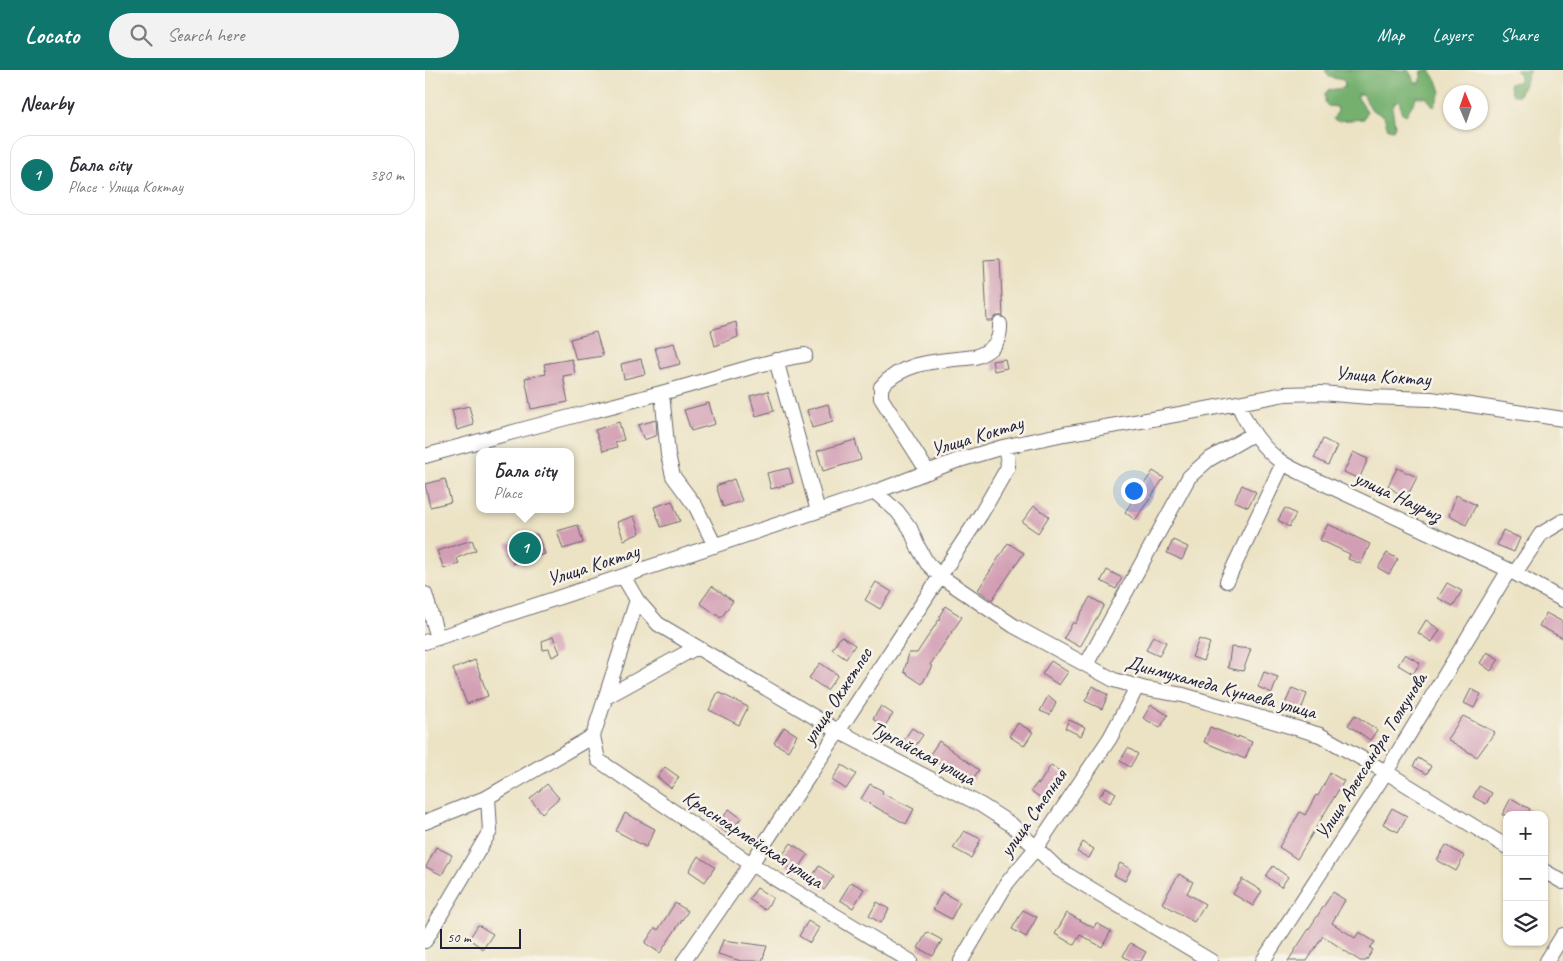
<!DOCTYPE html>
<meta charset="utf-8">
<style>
body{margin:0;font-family:Caveat,sans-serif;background:#f2f2f3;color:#2b2b33}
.controls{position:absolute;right:15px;bottom:15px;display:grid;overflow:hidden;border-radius:10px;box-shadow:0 1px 4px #0004}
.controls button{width:45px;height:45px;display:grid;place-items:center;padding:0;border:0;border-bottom:1px solid #e1e1e2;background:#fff;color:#2b2b33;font:25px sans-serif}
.compass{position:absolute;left:1018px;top:15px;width:45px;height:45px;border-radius:50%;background:#fff;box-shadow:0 1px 4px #0004;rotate:358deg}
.scale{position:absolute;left:15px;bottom:12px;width:81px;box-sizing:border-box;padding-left:5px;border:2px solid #22223b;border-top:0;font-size:14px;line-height:18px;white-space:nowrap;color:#22223b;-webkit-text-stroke:4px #f7f3e8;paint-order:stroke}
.you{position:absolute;left:708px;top:420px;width:18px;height:18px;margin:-12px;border:4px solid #fff;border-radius:50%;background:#1a73e8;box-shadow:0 0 0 8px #1a73e833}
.badge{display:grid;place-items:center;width:32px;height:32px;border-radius:50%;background:#0f766e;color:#fff;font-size:16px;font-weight:700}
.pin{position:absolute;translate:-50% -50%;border:2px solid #fff;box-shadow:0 1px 5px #0006}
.popup{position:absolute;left:51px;top:378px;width:98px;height:65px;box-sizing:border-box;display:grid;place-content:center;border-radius:10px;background:#fff;filter:drop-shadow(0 1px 4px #0005);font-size:16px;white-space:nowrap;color:#7c7c81}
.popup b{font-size:19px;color:#2b2b33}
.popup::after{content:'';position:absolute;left:50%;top:100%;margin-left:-10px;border:10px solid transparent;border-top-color:#fff}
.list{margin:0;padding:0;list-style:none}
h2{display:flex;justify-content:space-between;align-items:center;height:65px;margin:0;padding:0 20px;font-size:21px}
h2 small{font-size:16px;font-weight:400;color:#7c7c81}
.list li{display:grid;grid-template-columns:32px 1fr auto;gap:15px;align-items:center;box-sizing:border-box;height:80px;margin:0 10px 10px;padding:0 10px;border:1px solid #e1e1e2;border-radius:20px}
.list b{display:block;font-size:19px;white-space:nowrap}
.list p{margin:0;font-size:16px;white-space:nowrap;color:#7c7c81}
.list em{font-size:16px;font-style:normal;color:#7c7c81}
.icon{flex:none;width:28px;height:28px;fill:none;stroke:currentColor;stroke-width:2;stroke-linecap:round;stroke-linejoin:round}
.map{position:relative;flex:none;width:1138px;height:891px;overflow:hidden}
header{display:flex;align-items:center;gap:30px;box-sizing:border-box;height:70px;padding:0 25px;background:#0f766e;color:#fff}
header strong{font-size:24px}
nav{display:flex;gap:28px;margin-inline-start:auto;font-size:18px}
.search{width:350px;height:45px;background:#f2f2f3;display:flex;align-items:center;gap:12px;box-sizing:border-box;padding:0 18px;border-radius:28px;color:#7c7c81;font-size:19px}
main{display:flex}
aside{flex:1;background:#fff}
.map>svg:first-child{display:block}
.forest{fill:#74b06e;stroke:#4b6954}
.building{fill:#d29eb4}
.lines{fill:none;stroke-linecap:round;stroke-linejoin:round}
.minor-casing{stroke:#69666b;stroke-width:16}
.minor{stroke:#fff;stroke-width:14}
.labels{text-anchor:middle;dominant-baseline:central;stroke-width:5;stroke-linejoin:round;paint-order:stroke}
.street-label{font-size:20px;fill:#22223b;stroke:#f7f3e8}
</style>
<header>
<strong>Locato</strong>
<div class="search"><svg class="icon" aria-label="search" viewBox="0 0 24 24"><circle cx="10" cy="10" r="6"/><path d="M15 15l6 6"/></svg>Search here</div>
<nav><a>Map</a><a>Layers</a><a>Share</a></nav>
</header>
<main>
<aside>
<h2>Nearby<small></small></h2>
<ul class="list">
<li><span class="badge">1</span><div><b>Бала city</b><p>Place · Улица Коктау</p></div><em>380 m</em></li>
</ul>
</aside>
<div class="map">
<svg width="1138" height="891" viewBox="0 0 1138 891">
<rect width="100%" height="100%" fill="#f7f3e8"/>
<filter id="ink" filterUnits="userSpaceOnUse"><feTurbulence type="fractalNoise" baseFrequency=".02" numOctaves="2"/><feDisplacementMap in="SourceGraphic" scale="10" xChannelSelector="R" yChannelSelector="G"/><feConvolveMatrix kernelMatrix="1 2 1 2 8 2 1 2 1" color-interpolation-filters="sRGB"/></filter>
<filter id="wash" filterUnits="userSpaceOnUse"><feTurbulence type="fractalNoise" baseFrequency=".0096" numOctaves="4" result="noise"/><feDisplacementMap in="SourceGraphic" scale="20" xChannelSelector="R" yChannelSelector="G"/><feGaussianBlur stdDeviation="1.12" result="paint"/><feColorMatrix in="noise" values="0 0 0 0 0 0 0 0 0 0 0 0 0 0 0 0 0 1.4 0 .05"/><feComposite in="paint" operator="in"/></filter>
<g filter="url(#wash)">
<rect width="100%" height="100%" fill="#ece3c5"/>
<!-- forest -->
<path class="forest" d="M900 0H983L991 13H995L997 1 1005 0 1012 10 1016 22 1009 37 1001 27H992L981 45 976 42 975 33 972 30 967 37 970 56 968 60 963 59 959 46 947 40 937 24H933V28L942 41 939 49 912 51 908 49 913 41 912 37 903 36 900 33V24L903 20 919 18 920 13 918 10 904 7Z
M1090 0H1105L1094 25H1088L1084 14 1095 11V5Z"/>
<g id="blocks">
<!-- building -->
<path class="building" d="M575 189 578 246H571L567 251H562L559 190Z
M311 252 313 267 290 276 286 260Z
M171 262 178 286 151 290 145 269Z
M249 273 255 294 236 299 230 278Z
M147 289 150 304 138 306 143 332 106 339 100 308 121 304 119 294Z
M216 289 220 304 199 309 196 294Z
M580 289 582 298 569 301 567 291Z
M343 321 349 341 331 346 325 326Z
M284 333 290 354 266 361 259 340Z
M403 334 408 352 387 358 382 340Z
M44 336 49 355 32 360 27 340Z
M231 350 232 365 219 370 213 355Z
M194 352 199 370 190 372 192 377 178 381 170 360Z
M898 369 912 376 903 395 889 388Z
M430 370 436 390 398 401 392 381Z
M928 382 943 389 934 409 919 402Z
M364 398 368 413 346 419 342 403Z
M972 398 992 407 981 429 963 416Z
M728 401 739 408 710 450 700 442Z
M20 409 26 432 5 437 0 414Z
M309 409 317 431 298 437 291 416Z
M817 415 831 422 823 437 809 431Z
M1031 425 1051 435 1041 455 1024 446Z
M247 431 255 451 236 457 229 437Z
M609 436 624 446 613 463 597 452Z
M860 438 871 444 864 457 853 450Z
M209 446 215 463 199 470 192 452Z
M903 454 945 474 936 494 923 489 925 484 895 470Z
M153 455 158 473 138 479 132 461Z
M1078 460 1095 468 1089 482 1072 475Z
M112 464 120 484 88 494 81 473Z
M47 470 51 480 32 488 34 494 19 499 12 481Z
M748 470 763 477 757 490 742 483Z
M583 473 599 483 567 530 553 520Z
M962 483 973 489 964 504 953 498Z
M682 500 697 508 691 519 676 511Z
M451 512 467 522 455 539 440 530Z
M1022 513 1037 521 1028 536 1013 528Z
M287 516 308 531 296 548 275 533Z
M665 527 679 535 655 577 639 568 648 552 650 554Z
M520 536 537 547 505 595 507 596 497 614 479 602 484 583H492L515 548 514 547Z
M1121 543 1138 552V568L1114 556Z
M1001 550 1015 560 1007 572 993 563Z
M416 566 430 575 421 589 407 579Z
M728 566 741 572 734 586 721 580Z
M128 567 135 583 127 587 124 579 118 580 117 571Z
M774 569 785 573 778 591 767 587Z
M806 577 826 579 818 601 803 598Z
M1062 582 1074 589 1066 601 1055 593Z
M980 584 995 593 988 604 973 595Z
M50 590 63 626 42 634 28 599Z
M626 591 643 602 634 615 617 604Z
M395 593 413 605 402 620 384 608Z
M839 602 853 607 847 623 833 617Z
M668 616 683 625 677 639 660 631Z
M867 618 882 624 876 640 860 634Z
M1046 619 1056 624 1049 638 1039 633Z
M293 622 323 637 314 655 284 640Z
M623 626 631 633 625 645 615 641Z
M726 635 743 645 735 658 718 648Z
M456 636 468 644 459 657 448 649Z
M930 645 952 660 945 670 923 655Z
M1038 646 1070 662 1052 687 1022 669Z
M644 650 660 657 656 666 640 658Z
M593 653 608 662 599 676 584 666Z
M359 657 372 665 363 681 349 673Z
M785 657 813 668V666L827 672 820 689 779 672Z
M487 658 498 665 489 678 478 671Z
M514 671 554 700 545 713 503 687Z
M703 678 713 684 705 697 695 691Z
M993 688 1006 696 1002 704 988 696Z
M417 695 431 704 421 719 407 710Z
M626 695 639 704 622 732 606 721 612 713 614 714Z
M240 697 254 707 246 718 232 707Z
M905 703 919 711 872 789 854 777 875 742 880 745 891 725 893 726Z
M122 714 134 728 117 743 105 729Z
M445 714 458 721 457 723 489 739 481 754 436 729Z
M1054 716 1067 723 1061 734 1048 727Z
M681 717 691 723 685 733 674 727Z
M1086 728 1105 739 1101 745H1077Z
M967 738 982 746 973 762 958 754Z
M304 739 316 748 304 765 292 756Z
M200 743 230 759 221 777 191 761Z
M539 761 556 769 546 788 528 778Z
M658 772 669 779 664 788 652 782Z
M366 773 383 785 371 802 354 790Z
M1021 775 1039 786 1031 801 1012 790Z
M11 777 27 785 17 805 1 797Z
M273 786 290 797 280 812 264 801Z
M695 793 706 799 700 811 689 805Z
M394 796 409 806 399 820 385 810Z
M848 796 863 807 856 817 841 806Z
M754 804 768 812 762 823 780 834 769 852 737 833Z
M817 809 837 821 828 836 808 824Z
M426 812 439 819 428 838 415 830Z
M332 818 348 828 340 840 324 829Z
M517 822 535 832 526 849 508 839Z
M908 822 920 830 907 853 930 868 934 862 950 872 945 878 948 880 941 891H935L898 866 882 891H863Z
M452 832 464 839 456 853 444 846Z
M250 833 263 841 235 883 220 873 230 858 233 860Z
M598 840 612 847 601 867 587 859Z
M642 843 669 858 671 853 686 861 677 877 655 865 649 875 630 864Z
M383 851 394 858 385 873 374 866Z
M53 855 68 864 58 879 44 869Z
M502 862 517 870 508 886 493 878Z
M298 870 342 876 337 891H316L293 884Z
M705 873 721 882 716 891H706L698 886Z"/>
</g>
</g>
<g filter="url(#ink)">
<use href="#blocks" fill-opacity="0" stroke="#69666b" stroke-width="1"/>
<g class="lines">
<!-- minor casing -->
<g class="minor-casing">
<path id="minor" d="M351 290 393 441
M237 323 243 385 248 406 271 437 290 476
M813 333C821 355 838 380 858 393 867 399 877 403 887 408L1084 500 1138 530
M0 386C78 364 157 344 236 323 284 311 330 293 380 285
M503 402 456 328V317C479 290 517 291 550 287 566 281 576 273 575 254
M450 422 472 441 485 458 493 477 502 493 515 506 589 556 689 610 721 619 758 625 895 665 961 702 1082 777
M1090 503 1116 464 1138 451
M198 506 212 530 233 554 413 661 556 735 587 755 633 799 786 891
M802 511 858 393
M0 524 13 568
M0 572 450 422 531 391 578 377 639 364 739 347 860 324 896 323 944 327 1006 329 1138 349
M661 595 764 407 783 390 828 364
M181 627 272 577
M168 666 173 690 326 794 485 891
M0 752 63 727 168 666 212 530
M1119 801 1138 812
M0 871 65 761 63 727
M259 891 326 794 556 444 583 397 582 386 578 377
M536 891 582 813 611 778 685 668 712 617
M838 891 961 702 1084 500
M1122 891 1138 865"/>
</g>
<!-- minor -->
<use href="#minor" class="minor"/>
</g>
</g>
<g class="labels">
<!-- street labels -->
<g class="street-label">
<text transform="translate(958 306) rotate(4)">Улица Коктау</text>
<text transform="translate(552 366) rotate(-17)">Улица Коктау</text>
<text transform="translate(973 426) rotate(25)">улица Наурыз</text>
<text transform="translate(168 495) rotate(-18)">Улица Коктау</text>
<text transform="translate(796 617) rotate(15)">Динмухамеда Кунаева улица</text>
<text transform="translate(412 626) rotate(-57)">улица Окжетпес</text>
<text transform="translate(498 683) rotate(28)">Тургайская улица</text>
<text transform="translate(946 686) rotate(-58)">Улица Александра Толкунова</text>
<text transform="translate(608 743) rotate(-55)">улица Степная</text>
<text transform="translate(328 769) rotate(33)">Красноармейская улица</text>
</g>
</g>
</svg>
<div class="controls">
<button>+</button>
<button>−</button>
<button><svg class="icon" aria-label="layers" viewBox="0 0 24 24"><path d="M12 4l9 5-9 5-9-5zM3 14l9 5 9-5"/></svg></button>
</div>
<svg class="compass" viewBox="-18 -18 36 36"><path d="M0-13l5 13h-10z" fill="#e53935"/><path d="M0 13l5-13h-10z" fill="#7c7c81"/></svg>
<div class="scale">50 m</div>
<div class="you"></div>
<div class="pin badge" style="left:100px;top:478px">1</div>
<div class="popup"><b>Бала city</b>Place</div>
</div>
</main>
